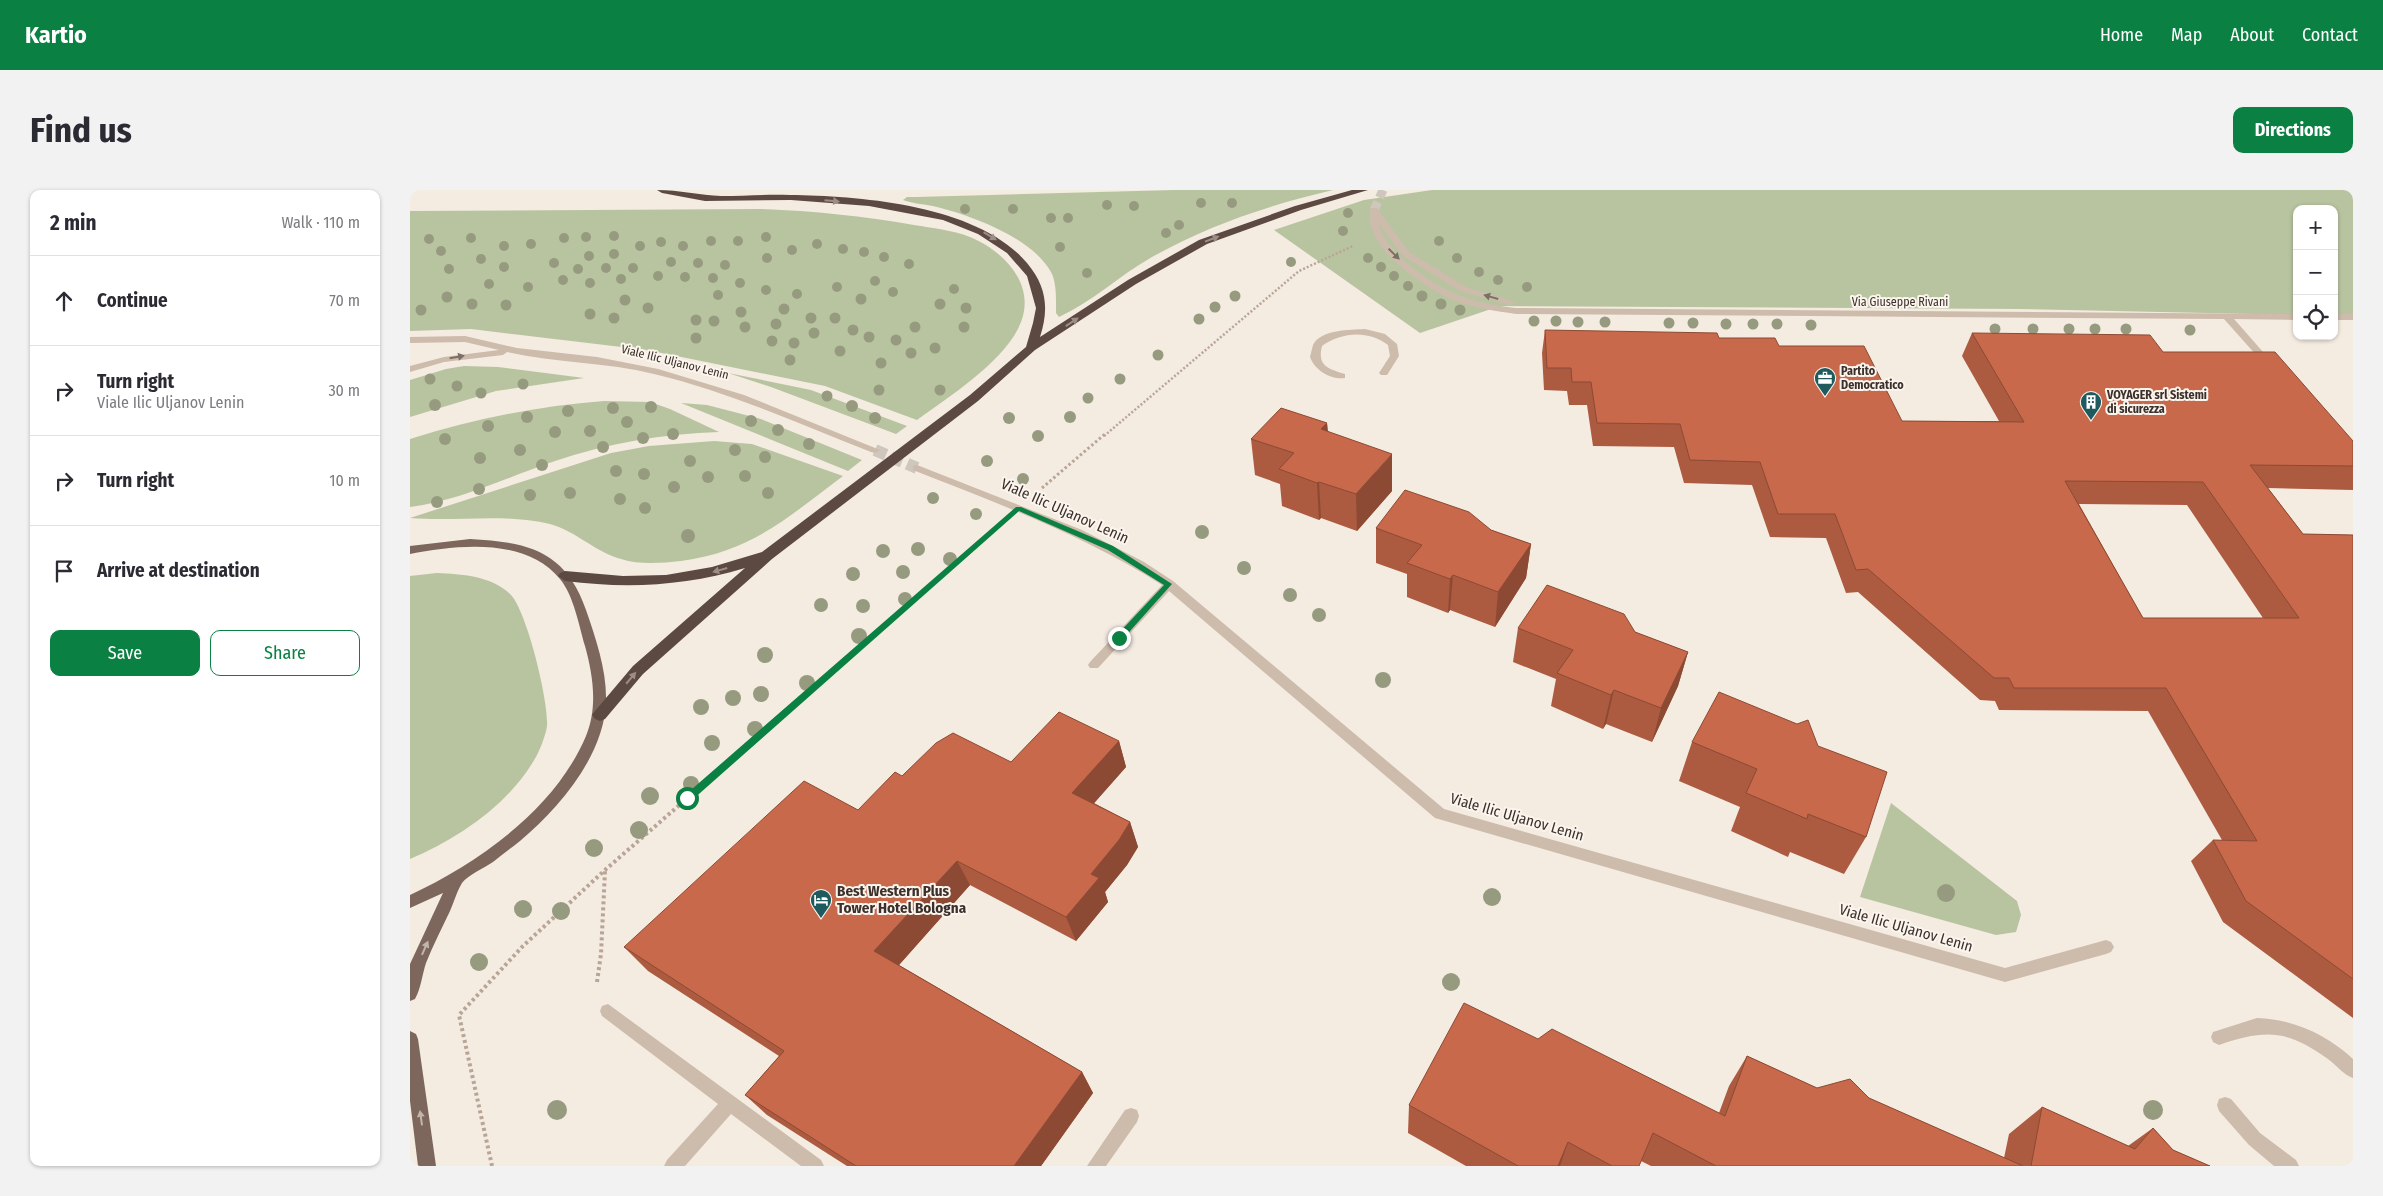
<!DOCTYPE html>
<meta charset="utf-8">
<style>
body{margin:0;font-family:"Fira Sans Condensed",sans-serif;background:#f2f2f3;color:#2b2b33}
.controls{position:absolute;right:15px;top:15px;display:grid;overflow:hidden;border-radius:10px;box-shadow:0 1px 4px #0004}
.controls button{width:45px;height:45px;display:grid;place-items:center;padding:0;border:0;border-bottom:1px solid #e1e1e2;background:#fff;color:#2b2b33;font:25px sans-serif}
.stop{position:absolute;width:15px;height:15px;margin:-11px;border:4px solid #0b8043;border-radius:50%;background:#fff}
.stop.end{background:#0b8043;border-color:#fff;box-shadow:0 1px 5px #0008}
.list{margin:0;padding:0;list-style:none}
h2{display:flex;justify-content:space-between;align-items:center;height:65px;margin:0;padding:0 20px;font-size:21px}
h2 small{font-size:16px;font-weight:400;color:#7c7c81}
.list li{display:grid;grid-template-columns:32px 1fr auto;gap:15px;align-items:center;box-sizing:border-box;height:90px;padding:0 20px;border-top:1px solid #e1e1e2}
.list b{display:block;font-size:19px;white-space:nowrap}
.list p{margin:0;font-size:16px;white-space:nowrap;color:#7c7c81}
.list em{font-size:16px;font-style:normal;color:#7c7c81}
.actions{display:flex;gap:10px;padding:15px 20px}
.actions a{flex:1;padding:11px 0;border:1px solid #0b8043;border-radius:10px;text-align:center;font-size:18px;color:#0b8043}
.actions .main{background:#0b8043;color:#fff}
.icon{flex:none;width:28px;height:28px;fill:none;stroke:currentColor;stroke-width:2;stroke-linecap:round;stroke-linejoin:round}
.map{position:relative;flex:none;width:1943px;height:976px;overflow:hidden;border-radius:10px}
header{display:flex;align-items:center;gap:30px;box-sizing:border-box;height:70px;padding:0 25px;background:#0b8043;color:#fff}
header strong{font-size:24px}
nav{display:flex;gap:28px;margin-inline-start:auto;font-size:18px}
.intro{display:flex;align-items:center;justify-content:space-between;box-sizing:border-box;height:120px;padding:0 30px}
h1{margin:0;font-size:35px}
.button{padding:12px 22px;border-radius:10px;background:#0b8043;color:#fff;font-size:18px;font-weight:700}
main{display:flex;gap:30px;padding:0 30px}
aside{flex:1;background:#fff;border-radius:10px;box-shadow:0 1px 4px #0004}
.map>svg:first-child{display:block}
.green{fill:#b8c4a0}
.lines{fill:none;stroke-linecap:round;stroke-linejoin:round}
.minor-tunnel-far1{stroke:#cfc6bd;stroke-width:9;stroke-dasharray:9 4.5;stroke-linecap:butt}
.minor-tunnel{stroke:#cfc6bd;stroke-width:12;stroke-dasharray:12 5.5;stroke-linecap:butt}
.path-far2{stroke:#b9a596;stroke-width:2.5;stroke-dasharray:2 2;stroke-linecap:butt}
.path-far1{stroke:#b9a596;stroke-width:3;stroke-dasharray:2.5 2.5;stroke-linecap:butt}
.path{stroke:#b9a596;stroke-width:4;stroke-dasharray:3 3;stroke-linecap:butt}
.minor{fill:#cdbbac;fill-rule:evenodd}
.major{fill:#7d675c;fill-rule:evenodd}
.highway{fill:#5c4a42;fill-rule:evenodd}
.tree{fill:#969b7f}
.wall{fill:#ac5a40;fill-rule:evenodd}
.shaded-wall{fill:#8c4a34}
.building{fill:#c8694b;stroke:#8c4a34;fill-rule:evenodd}
.oneway{fill:#9c8e87}
.oneway2{fill:#7d6f65}
.oneway3{fill:#c2b5ac}
.route{fill:#0b8043}
.labels{text-anchor:middle;dominant-baseline:central;stroke-width:4;stroke-linejoin:round;paint-order:stroke}
.far-street-label{font-size:12px;fill:#3b302b;stroke:#fbf5ee}
.far-poi-label{font-size:12px;font-weight:bold;fill:#3b302b;stroke:#fbf5ee;text-anchor:start}
.street-label{font-size:15px;fill:#3b302b;stroke:#fbf5ee}
.poi-label{font-size:15px;font-weight:bold;fill:#3b302b;stroke:#fbf5ee;text-anchor:start}
</style>
<header>
<strong>Kartio</strong>
<nav><a>Home</a><a>Map</a><a>About</a><a>Contact</a></nav>
</header>
<div class="intro"><h1>Find us</h1><a class="button">Directions</a></div>
<main>
<aside>
<h2>2 min<small>Walk · 110 m</small></h2>
<ul class="list">
<li><svg class="icon" aria-label="ahead" viewBox="0 0 24 24"><path d="M12 20V5M6 11l6-6 6 6"/></svg><div><b>Continue</b></div><em>70 m</em></li>
<li><svg class="icon" aria-label="right" viewBox="0 0 24 24"><path d="M7 20v-9h11M14 6l5 5-5 5"/></svg><div><b>Turn right</b><p>Viale Ilic Uljanov Lenin</p></div><em>30 m</em></li>
<li><svg class="icon" aria-label="right" viewBox="0 0 24 24"><path d="M7 20v-9h11M14 6l5 5-5 5"/></svg><div><b>Turn right</b></div><em>10 m</em></li>
<li><svg class="icon" aria-label="arrive" viewBox="0 0 24 24"><path d="M6 21V4h12l-3 4 3 4H6"/></svg><div><b>Arrive at destination</b></div></li>
</ul>
<div class="actions"><a class="main">Save</a><a>Share</a></div>
</aside>
<div class="map">
<svg width="1943" height="976" viewBox="0 0 1943 976">
<rect width="100%" height="100%" fill="#f4ebe1"/>
<!-- green -->
<path class="green" d="M764 0H923C859 15 799 35 742 67 710 85 682 112 649 127L646 123C646 111 647 93 641 82 622 48 563 26 527 17 516 14 503 14 493 10L497 7H506Z
M1022 0H1943V127L1924 126V19H1887V125L1607 119 1090 116 1010 143 864 40 954 10Z
M349 19C402 21 452 26 504 35 522 38 542 40 560 47 592 60 626 93 611 132 597 170 539 207 507 230L415 196 237 160 61 139 0 141V21Z
M54 176 88 177 174 188 86 201 0 227V190L36 179Z
M318 183 401 200 497 236 486 244 361 197Z
M194 211 240 212 260 219 309 242C254 244 197 253 145 271 97 287 50 311 0 317V249C63 229 128 216 194 211Z
M271 213 297 215 351 229 452 270 438 281Z
M304 251 342 254 433 286C377 328 342 361 271 371 251 373 230 375 211 369 185 362 166 341 140 334 93 323 47 332 0 328L201 263 239 256Z
M27 383C51 384 83 386 101 405 117 422 139 512 137 536 136 544 131 557 127 565 101 613 50 648 0 669V386Z
M1481 613 1607 711 1611 725 1606 742 1586 745 1450 707Z"/>
<g class="lines">
<!-- minor-tunnel-far1 -->
<path class="minor-tunnel-far1" d="M964 20 973 0"/>
<!-- minor-tunnel -->
<path class="minor-tunnel" d="M465 260 507 278"/>
<!-- path-far2 -->
<path class="path-far2" d="M694 246 889 81 943 56"/>
<!-- path-far1 -->
<path class="path-far1" d="M632 298 695 244
M328 564 586 338"/>
<!-- path -->
<path class="path" d="M187 792 191 764 195 681
M82 976 49 825 113 756 195 680 329 563"/>
<!-- minor -->
<path class="minor" d="M961 18H967L999 62 1056 97 1105 112 1101 115 1050 101 993 66 969 34C974 63 1027 98 1054 107 1071 113 1088 116 1106 118L1887 124V130L1824 129 1861 171 1863 173 1858 176 1855 175 1814 129 1106 124C1086 121 1065 118 1046 111 1017 100 949 55 961 18Z
M1924 124H1943V130H1924Z
M955 139 975 144 987 154 989 166 977 185H971L969 183 980 166 978 155C958 140 932 142 912 156 907 176 918 179 935 184V188C922 190 905 181 900 167 901 163 902 159 903 155 911 139 940 140 955 139Z
M55 146 107 158 187 167 248 179 334 205 470 260 465 263 461 262C390 234 319 202 244 184 196 172 145 173 97 162L93 165 34 172 0 182V176L34 167 89 160 55 152 0 153V147Z
M507 275 672 340 734 372 763 391 1034 619 1595 778 1696 750 1701 752 1704 757 1701 762 1696 764 1595 792 1025 628 759 401 688 478H680L678 475 680 472 752 395C674 345 589 314 503 280V276Z
M198 814 411 970 414 976H391L321 924 275 976H254L257 970 308 914 192 826 190 821 192 816Z
M1847 828C1883 829 1917 845 1943 869V888C1932 884 1925 873 1915 867 1876 839 1853 840 1809 855L1803 852 1801 847 1803 842Z
M1815 907 1821 909 1850 943 1886 970 1889 976H1864L1839 955 1809 921 1807 915 1809 909Z
M721 918 727 920 729 926 727 932 696 976H677L715 920Z"/>
<!-- major -->
<path class="major" d="M60 349C118 352 156 361 176 420 186 449 197 481 196 512 194 566 149 618 110 651 101 658 92 665 83 672 74 678 58 685 52 693 47 701 44 712 40 721 32 738 23 755 16 773 12 785 11 798 5 809L0 811V774L33 703 0 718V705C70 672 145 619 176 546 188 517 183 485 175 456 169 436 164 406 150 389 115 347 48 355 0 364V356Z
M0 841 6 844 8 849 26 976H8L0 911Z"/>
<!-- highway -->
<path class="highway" d="M247 0C269 0 290 5 311 6 334 6 357 4 380 5 452 6 568 15 617 73 637 97 639 119 630 147L718 90 789 50 885 16 942 0H958L891 20 797 54 726 94 625 160 568 211 362 369 233 484 195 529 190 531 185 529 182 525 185 521 223 476 335 378C275 396 218 399 155 391L148 386 150 383 155 381 213 386 256 385 302 377 352 362 560 205 616 157 623 133 626 118 617 86 597 63 568 44 533 30 459 16 381 10 295 11 252 3Z"/>
</g>
<!-- trees -->
<g class="tree">
<circle cx="791" cy="13" r="5"/>
<circle cx="822" cy="13" r="5"/>
<circle cx="697" cy="15" r="5"/>
<circle cx="724" cy="16" r="5"/>
<circle cx="555" cy="19" r="5"/>
<circle cx="603" cy="19" r="5"/>
<circle cx="938" cy="23" r="5"/>
<circle cx="641" cy="28" r="5"/>
<circle cx="658" cy="28" r="5"/>
<circle cx="769" cy="35" r="5"/>
<circle cx="933" cy="41" r="5"/>
<circle cx="756" cy="43" r="5"/>
<circle cx="204" cy="46" r="5"/>
<circle cx="176" cy="47" r="5"/>
<circle cx="356" cy="47" r="5"/>
<circle cx="61" cy="48" r="5"/>
<circle cx="154" cy="48" r="5"/>
<circle cx="19" cy="49" r="5"/>
<circle cx="301" cy="51" r="5"/>
<circle cx="328" cy="51" r="5"/>
<circle cx="1029" cy="51" r="5"/>
<circle cx="251" cy="52" r="5"/>
<circle cx="121" cy="54" r="5"/>
<circle cx="407" cy="54" r="5"/>
<circle cx="94" cy="56" r="5"/>
<circle cx="230" cy="56" r="5"/>
<circle cx="273" cy="56" r="5"/>
<circle cx="650" cy="57" r="5"/>
<circle cx="433" cy="59" r="5"/>
<circle cx="382" cy="60" r="5"/>
<circle cx="31" cy="61" r="5"/>
<circle cx="454" cy="62" r="5"/>
<circle cx="204" cy="64" r="5"/>
<circle cx="179" cy="66" r="5"/>
<circle cx="474" cy="67" r="5"/>
<circle cx="357" cy="68" r="5"/>
<circle cx="958" cy="68" r="5"/>
<circle cx="1047" cy="68" r="5"/>
<circle cx="71" cy="69" r="5"/>
<circle cx="261" cy="72" r="5"/>
<circle cx="881" cy="72" r="5"/>
<circle cx="144" cy="73" r="5"/>
<circle cx="288" cy="73" r="5"/>
<circle cx="499" cy="74" r="5"/>
<circle cx="315" cy="75" r="5"/>
<circle cx="94" cy="77" r="5"/>
<circle cx="971" cy="77" r="5"/>
<circle cx="196" cy="78" r="5"/>
<circle cx="223" cy="78" r="5"/>
<circle cx="39" cy="79" r="5"/>
<circle cx="168" cy="79" r="5"/>
<circle cx="1069" cy="82" r="5"/>
<circle cx="677" cy="83" r="5"/>
<circle cx="248" cy="86" r="5"/>
<circle cx="984" cy="86" r="5"/>
<circle cx="275" cy="87" r="5"/>
<circle cx="303" cy="88" r="5"/>
<circle cx="211" cy="89" r="5"/>
<circle cx="153" cy="90" r="5"/>
<circle cx="1088" cy="90" r="5"/>
<circle cx="465" cy="91" r="5"/>
<circle cx="180" cy="93" r="5"/>
<circle cx="330" cy="93" r="5"/>
<circle cx="79" cy="94" r="5"/>
<circle cx="998" cy="96" r="5"/>
<circle cx="118" cy="97" r="5"/>
<circle cx="427" cy="97" r="5"/>
<circle cx="1117" cy="97" r="5"/>
<circle cx="544" cy="99" r="5"/>
<circle cx="356" cy="100" r="5"/>
<circle cx="483" cy="102" r="5"/>
<circle cx="387" cy="104" r="5"/>
<circle cx="308" cy="105" r="5"/>
<circle cx="825" cy="106" r="5.5"/>
<circle cx="1012" cy="106" r="5.5"/>
<circle cx="37" cy="107" r="5.5"/>
<circle cx="451" cy="109" r="5.5"/>
<circle cx="215" cy="110" r="5.5"/>
<circle cx="62" cy="114" r="5.5"/>
<circle cx="530" cy="114" r="5.5"/>
<circle cx="1031" cy="114" r="5.5"/>
<circle cx="96" cy="115" r="5.5"/>
<circle cx="805" cy="117" r="5.5"/>
<circle cx="238" cy="118" r="5.5"/>
<circle cx="556" cy="118" r="5.5"/>
<circle cx="374" cy="119" r="5.5"/>
<circle cx="11" cy="120" r="5.5"/>
<circle cx="1050" cy="120" r="5.5"/>
<circle cx="331" cy="122" r="5.5"/>
<circle cx="180" cy="124" r="5.5"/>
<circle cx="204" cy="128" r="5.5"/>
<circle cx="401" cy="128" r="5.5"/>
<circle cx="425" cy="128" r="5.5"/>
<circle cx="789" cy="129" r="5.5"/>
<circle cx="286" cy="130" r="5.5"/>
<circle cx="304" cy="131" r="5.5"/>
<circle cx="1124" cy="131" r="5.5"/>
<circle cx="1146" cy="131" r="5.5"/>
<circle cx="1168" cy="132" r="5.5"/>
<circle cx="1195" cy="132" r="5.5"/>
<circle cx="1259" cy="133" r="5.5"/>
<circle cx="1283" cy="133" r="5.5"/>
<circle cx="366" cy="134" r="5.5"/>
<circle cx="1316" cy="134" r="5.5"/>
<circle cx="1343" cy="134" r="5.5"/>
<circle cx="1367" cy="134" r="5.5"/>
<circle cx="1401" cy="135" r="5.5"/>
<circle cx="335" cy="137" r="5.5"/>
<circle cx="505" cy="137" r="5.5"/>
<circle cx="554" cy="137" r="5.5"/>
<circle cx="1585" cy="139" r="5.5"/>
<circle cx="1623" cy="139" r="5.5"/>
<circle cx="1659" cy="139" r="5.5"/>
<circle cx="1685" cy="139" r="5.5"/>
<circle cx="1716" cy="139" r="5.5"/>
<circle cx="443" cy="140" r="5.5"/>
<circle cx="1780" cy="140" r="5.5"/>
<circle cx="404" cy="143" r="5.5"/>
<circle cx="459" cy="147" r="5.5"/>
<circle cx="286" cy="148" r="5.5"/>
<circle cx="486" cy="150" r="5.5"/>
<circle cx="362" cy="151" r="5.5"/>
<circle cx="384" cy="153" r="5.5"/>
<circle cx="525" cy="158" r="5.5"/>
<circle cx="430" cy="161" r="5.5"/>
<circle cx="501" cy="163" r="5.5"/>
<circle cx="748" cy="165" r="5.5"/>
<circle cx="380" cy="170" r="5.5"/>
<circle cx="471" cy="173" r="5.5"/>
<circle cx="20" cy="189" r="5.5"/>
<circle cx="710" cy="189" r="5.5"/>
<circle cx="113" cy="194" r="5.5"/>
<circle cx="47" cy="196" r="5.5"/>
<circle cx="469" cy="200" r="5.5"/>
<circle cx="530" cy="200" r="5.5"/>
<circle cx="71" cy="203" r="5.5"/>
<circle cx="417" cy="206" r="5.5"/>
<circle cx="678" cy="208" r="5.5"/>
<circle cx="25" cy="215" r="6"/>
<circle cx="442" cy="216" r="6"/>
<circle cx="241" cy="217" r="6"/>
<circle cx="203" cy="218" r="6"/>
<circle cx="158" cy="221" r="6"/>
<circle cx="117" cy="227" r="6"/>
<circle cx="660" cy="227" r="6"/>
<circle cx="465" cy="228" r="6"/>
<circle cx="599" cy="228" r="6"/>
<circle cx="341" cy="231" r="6"/>
<circle cx="217" cy="232" r="6"/>
<circle cx="78" cy="236" r="6"/>
<circle cx="368" cy="240" r="6"/>
<circle cx="180" cy="241" r="6"/>
<circle cx="145" cy="242" r="6"/>
<circle cx="263" cy="244" r="6"/>
<circle cx="628" cy="246" r="6"/>
<circle cx="233" cy="248" r="6"/>
<circle cx="35" cy="249" r="6"/>
<circle cx="399" cy="254" r="6"/>
<circle cx="193" cy="257" r="6"/>
<circle cx="110" cy="260" r="6"/>
<circle cx="325" cy="260" r="6"/>
<circle cx="355" cy="267" r="6"/>
<circle cx="70" cy="268" r="6"/>
<circle cx="280" cy="271" r="6"/>
<circle cx="577" cy="271" r="6"/>
<circle cx="132" cy="275" r="6"/>
<circle cx="206" cy="281" r="6"/>
<circle cx="234" cy="284" r="6"/>
<circle cx="335" cy="286" r="6"/>
<circle cx="298" cy="287" r="6"/>
<circle cx="613" cy="289" r="6"/>
<circle cx="264" cy="297" r="6"/>
<circle cx="69" cy="299" r="6"/>
<circle cx="160" cy="303" r="6"/>
<circle cx="358" cy="303" r="6"/>
<circle cx="120" cy="305" r="6"/>
<circle cx="523" cy="308" r="6"/>
<circle cx="210" cy="309" r="6"/>
<circle cx="27" cy="312" r="6"/>
<circle cx="235" cy="318" r="6"/>
<circle cx="566" cy="324" r="6"/>
<circle cx="792" cy="342" r="7"/>
<circle cx="278" cy="346" r="7"/>
<circle cx="508" cy="359" r="7"/>
<circle cx="473" cy="361" r="7"/>
<circle cx="540" cy="369" r="7"/>
<circle cx="834" cy="378" r="7"/>
<circle cx="493" cy="382" r="7"/>
<circle cx="443" cy="384" r="7"/>
<circle cx="880" cy="405" r="7"/>
<circle cx="495" cy="409" r="7"/>
<circle cx="411" cy="415" r="7"/>
<circle cx="453" cy="416" r="7"/>
<circle cx="909" cy="425" r="7"/>
<circle cx="449" cy="446" r="8"/>
<circle cx="355" cy="465" r="8"/>
<circle cx="973" cy="490" r="8"/>
<circle cx="397" cy="493" r="8"/>
<circle cx="351" cy="504" r="8"/>
<circle cx="323" cy="508" r="8"/>
<circle cx="291" cy="517" r="8"/>
<circle cx="345" cy="539" r="8"/>
<circle cx="302" cy="553" r="8"/>
<circle cx="281" cy="594" r="8"/>
<circle cx="240" cy="606" r="9"/>
<circle cx="229" cy="640" r="9"/>
<circle cx="184" cy="658" r="9"/>
<circle cx="1536" cy="703" r="9"/>
<circle cx="1082" cy="707" r="9"/>
<circle cx="113" cy="719" r="9"/>
<circle cx="151" cy="721" r="9"/>
<circle cx="69" cy="772" r="9"/>
<circle cx="1041" cy="792" r="9"/>
<circle cx="147" cy="920" r="10"/>
<circle cx="1743" cy="920" r="10"/>
</g>
<!-- wall -->
<path class="wall" d="M1135 140 1309 148 1369 156 1492 231H1589L1552 166 1562 143 1753 162 1943 251V300L1858 298 1893 344 1943 345V828L1813 732 1781 671 1803 650H1812L1738 521 1589 520 1585 511 1570 510 1448 402 1436 403 1416 348 1360 347 1342 295 1274 293 1264 257 1183 256 1177 215H1159L1157 201 1134 200 1132 163ZM1669 314 1777 315 1853 428H1733Z
M917 233 918 241 982 301 947 341 911 328 909 330 872 316 870 294 845 285 841 249Z
M966 338 1081 340 1121 354 1116 388 1085 437 1040 420 1038 423 997 407V384L966 373Z
M1108 438 1225 442 1278 462 1268 496 1242 552 1196 534 1193 539 1141 516 1146 489 1103 472Z
M709 551 716 577 684 613 720 632 728 657 717 675 695 702 698 712 666 751 560 695 489 775 672 882 683 903 631 976H437L357 925 335 905 369 866 238 781 214 757 448 620 492 586 601 572Z
M1282 552 1408 556 1456 647 1434 684 1380 662 1378 667 1321 641 1330 617 1269 591Z
M1128 849 1309 923 1319 896 1337 866 1407 898 1459 908 1594 968 1599 944 1632 917 1718 956 1743 938 1763 960 1800 976H1241L1231 971 1229 976H1056L998 943 999 915Z"/>
<!-- shaded-wall -->
<path class="shaded-wall" d="M917 233 919 269 911 239Z
M982 264V301L947 341 946 304Z
M909 292 911 328 909 330 907 293Z
M1121 354 1116 388 1085 437 1088 402Z
M1043 385 1040 420 1038 423 1040 389Z
M1278 462 1268 496 1242 552 1251 518Z
M1204 500 1196 534 1193 539 1201 505Z
M709 551 716 577 671 628 662 603Z
M720 632 728 657 717 675 695 702 698 712 666 751 656 727 681 684Z
M547 671 560 695 481 784 464 761Z
M672 882 683 903 631 976H604Z
M1158 952 1150 976H1148Z"/>
<!-- building -->
<path class="building" d="M1135 140 1307 143 1309 148H1365L1369 156H1454L1492 231 1614 232 1562 143 1740 145 1753 162H1865L1943 251V276L1840 275 1893 344 1943 345V789L1836 711 1803 650 1847 651 1756 498H1604L1599 488H1584L1458 379 1446 380 1425 324H1368L1350 272 1280 270 1270 234 1187 233 1181 192H1162L1161 178H1137ZM1655 291 1793 292 1889 428H1733Z
M871 218 917 233 911 239 982 264 946 304 909 292 907 293 869 279 884 263 841 249Z
M995 300 1059 322 1081 340 1121 354 1088 402 1043 385 1040 389 997 373 1012 355 966 338Z
M1137 395 1214 424 1225 442 1278 462 1251 518 1204 500 1201 505 1147 483 1163 460 1108 438Z
M1309 502 1387 534 1398 530 1408 556 1477 582 1456 647 1398 624 1397 629 1336 603 1347 579 1282 552Z
M649 522 709 551 662 603 720 632 709 650 681 684 689 688 656 727 547 671 464 761 672 882 604 976H446L335 905 374 861 214 757 394 591 448 620 485 582 492 586 526 553 543 543 601 572Z
M1054 813 1128 849 1142 839 1315 926 1337 866 1407 898 1440 889 1459 908 1613 976H1306L1243 943 1229 976H1202L1158 952 1148 976H1108L999 915Z
M1632 917 1725 959 1743 938 1763 960 1800 976H1621Z"/>
<!-- one-way arrows -->
<defs><path id="oneway-solid" d="M-6-.8H1V-3.2L6.5 0L1 3.2V.8H-6Z" transform="scale(1.25)"/></defs>
<g class="oneway">
<use href="#oneway-solid" transform="translate(422 11) rotate(5)"/>
<use href="#oneway-solid" transform="translate(580 46) rotate(31)"/>
<use href="#oneway-solid" transform="translate(802 49) rotate(-21)"/>
<use href="#oneway-solid" transform="translate(662 132) rotate(-33)"/>
<use href="#oneway-solid" transform="translate(310 380) rotate(164)"/>
<use href="#oneway-solid" transform="translate(221 488) rotate(-50)"/>
</g>
<g class="oneway2">
<use href="#oneway-solid" transform="translate(984 64) rotate(44)"/>
<use href="#oneway-solid" transform="translate(1081 107) rotate(-164)"/>
<use href="#oneway-solid" transform="translate(47 167) rotate(-10)"/>
</g>
<g class="oneway3">
<use href="#oneway-solid" transform="translate(15 758) rotate(-66)"/>
<use href="#oneway-solid" transform="translate(11 928) rotate(-98)"/>
</g>
<!-- route -->
<path class="route" d="M606 317H611L703 356 762 394 712 450H706V446L754 395 698 360 609 321 281 611H274V606Z"/>
<!-- icons -->
<defs>
<g id="office-pin" transform="scale(1.125)"><path d="M0 17L-7.5 6A9.5 9.5 0 1 1 7.5 6Z" fill="#1f5a5e" stroke="#fbf5ee"/><path d="M-6-3h4V-5.5h4V-3h4V5H-6ZM-1-4.5V-3h2v-1.5ZM-6 0V1H6V0Z" fill="#fff"/></g>
<g id="building-pin" transform="scale(1.125)"><path d="M0 17L-7.5 6A9.5 9.5 0 1 1 7.5 6Z" fill="#1f5a5e" stroke="#fbf5ee"/><path d="M-4-6H4V6H1V3H-1V6H-4ZM-2.5-4.3h1.7v1.8h-1.7ZM.8-4.3h1.7v1.8H.8ZM-2.5-1h1.7V.8h-1.7ZM.8-1h1.7V.8H.8Z" fill="#fff"/></g>
<g id="hotel-pin" transform="scale(1.125)"><path d="M0 17L-7.5 6A9.5 9.5 0 1 1 7.5 6Z" fill="#1f5a5e" stroke="#fbf5ee"/><path d="M-6-4.5h1.5V1H6V5H4.5V3h-9V5H-6ZM-4 0a1.8 1.8 0 1 1 3.6 0ZM.5 0V-2.5h3Q6-2.5 6 0Z" fill="#fff"/></g>
</defs>
<g fill-rule="evenodd">
<use href="#office-pin" x="1415" y="188"/>
<use href="#building-pin" x="1681" y="212"/>
<use href="#hotel-pin" x="411" y="710"/>
</g>
<g class="labels">
<!-- far-street labels -->
<g class="far-street-label">
<text x="1490" y="112">Via Giuseppe Rivani</text>
<text transform="translate(265 172) rotate(14)">Viale Ilic Uljanov Lenin</text>
</g>
<!-- far-poi labels -->
<g class="far-poi-label">
<text x="1431" y="181">Partito<tspan x="1431" dy="14">Democratico</tspan></text>
<text x="1697" y="205">VOYAGER srl Sistemi<tspan x="1697" dy="14">di sicurezza</tspan></text>
</g>
<!-- street labels -->
<g class="street-label">
<text transform="translate(655 321) rotate(24)">Viale Ilic Uljanov Lenin</text>
<text transform="translate(1107 627) rotate(16)">Viale Ilic Uljanov Lenin</text>
<text transform="translate(1496 738) rotate(16)">Viale Ilic Uljanov Lenin</text>
</g>
<!-- poi labels -->
<g class="poi-label">
<text x="427" y="701">Best Western Plus<tspan x="427" dy="17">Tower Hotel Bologna</tspan></text>
</g>
</g>
</svg>
<div class="controls">
<button>+</button>
<button>−</button>
<button><svg class="icon" aria-label="locate" viewBox="0 0 24 24"><circle cx="12" cy="12" r="6"/><path d="M12 2v4M12 18v4M2 12h4M18 12h4"/></svg></button>
</div>
<div class="stop" style="left:277px;top:608px"></div>
<div class="stop end" style="left:709px;top:448px"></div>
</div>
</main>
